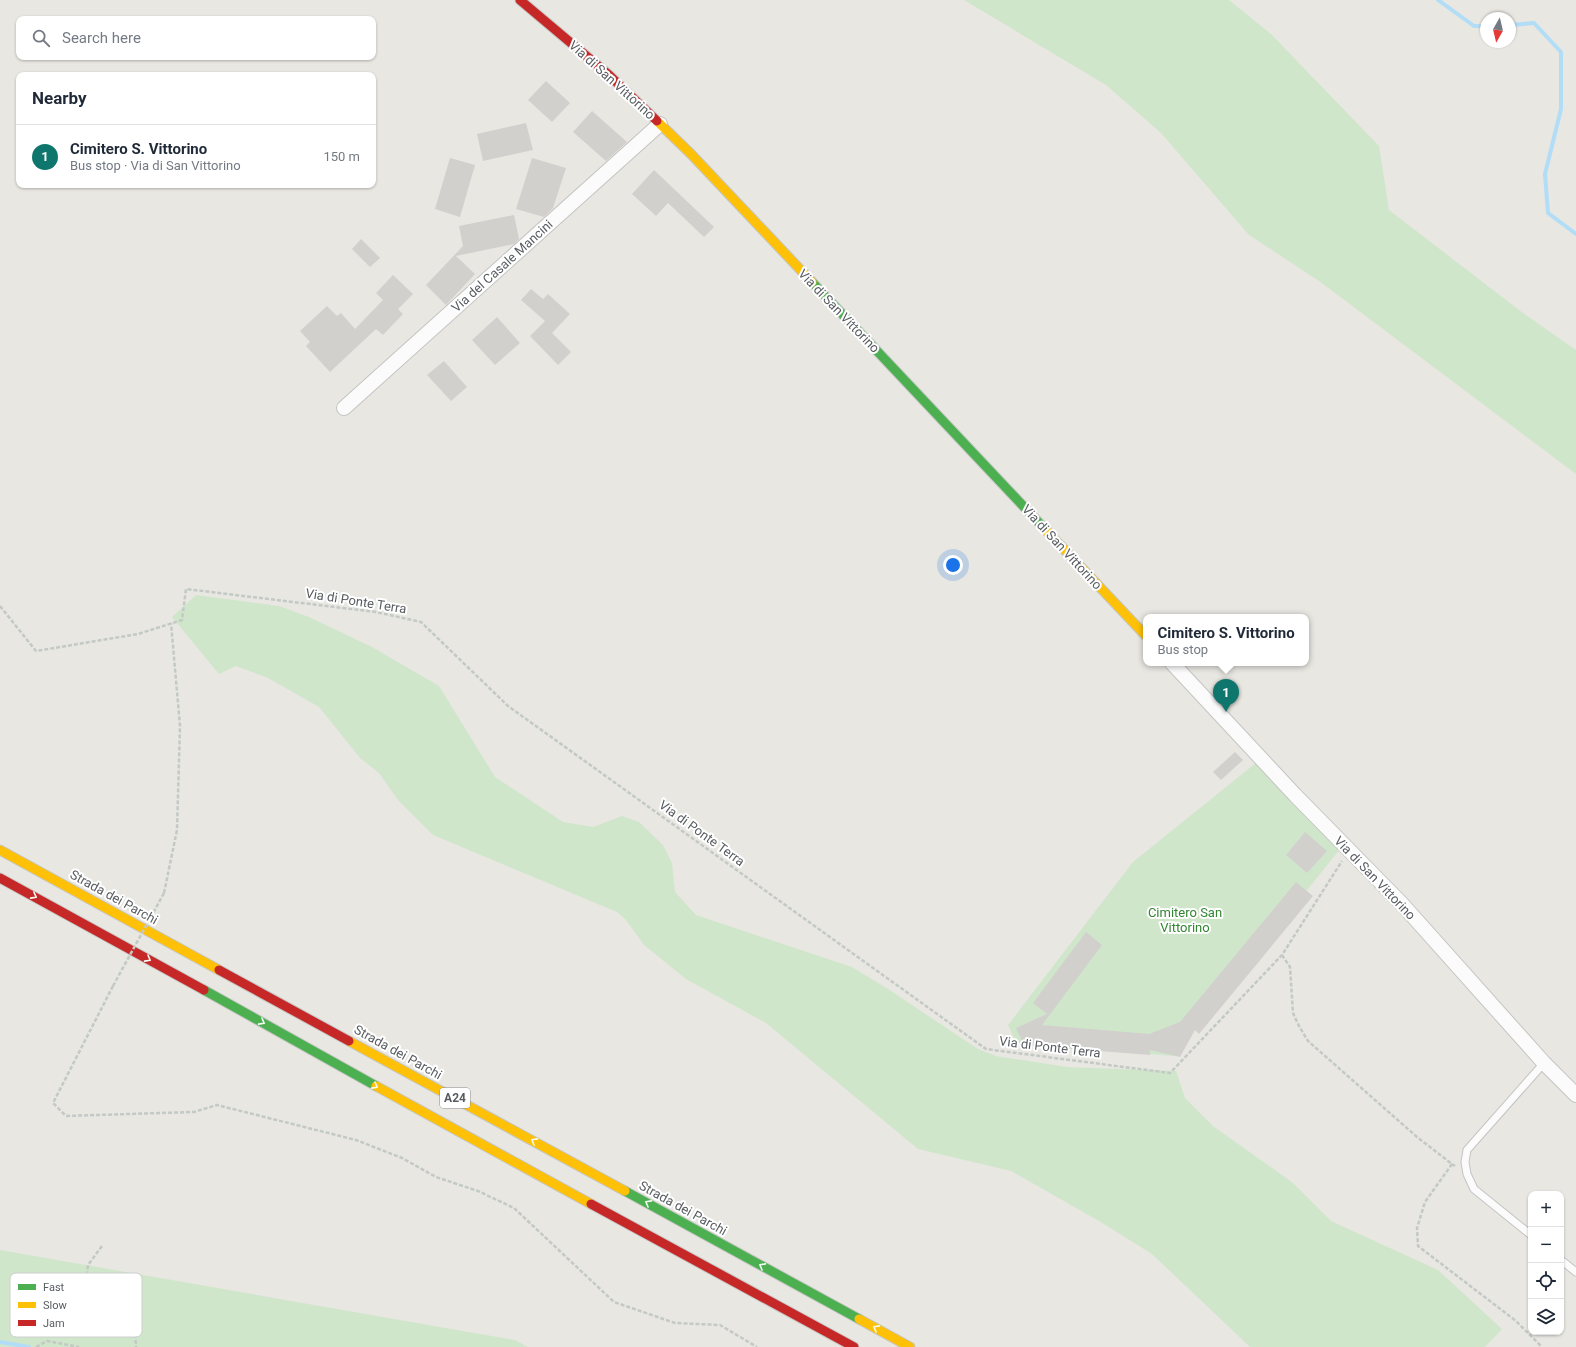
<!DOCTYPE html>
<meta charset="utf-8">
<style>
body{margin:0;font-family:Roboto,sans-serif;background:#f6f6f7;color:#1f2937}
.controls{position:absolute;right:12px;bottom:12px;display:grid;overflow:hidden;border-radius:8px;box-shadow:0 1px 3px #0004}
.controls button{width:36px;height:36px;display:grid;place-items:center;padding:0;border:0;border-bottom:1px solid #e0e1e3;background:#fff;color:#1f2937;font:20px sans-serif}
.compass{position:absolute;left:1480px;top:12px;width:36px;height:36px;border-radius:50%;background:#fff;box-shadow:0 1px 3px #0004;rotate:188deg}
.you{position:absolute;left:953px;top:565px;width:14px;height:14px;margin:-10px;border:3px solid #fff;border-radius:50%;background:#1a73e8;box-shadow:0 0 0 6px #1a73e833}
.badge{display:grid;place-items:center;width:26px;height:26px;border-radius:50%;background:#0f766e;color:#fff;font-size:13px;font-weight:700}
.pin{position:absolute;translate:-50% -33px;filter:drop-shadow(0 1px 2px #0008)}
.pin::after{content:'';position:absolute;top:21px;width:14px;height:12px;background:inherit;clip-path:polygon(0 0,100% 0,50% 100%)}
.popup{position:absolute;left:1143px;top:614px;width:166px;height:52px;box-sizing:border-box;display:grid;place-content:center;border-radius:8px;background:#fff;filter:drop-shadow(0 1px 3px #0005);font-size:13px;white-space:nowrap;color:#747a83}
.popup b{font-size:15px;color:#1f2937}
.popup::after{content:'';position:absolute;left:50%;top:100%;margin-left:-8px;border:8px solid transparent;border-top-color:#fff}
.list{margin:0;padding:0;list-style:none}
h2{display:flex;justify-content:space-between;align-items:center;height:52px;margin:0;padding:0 16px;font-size:17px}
h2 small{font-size:13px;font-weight:400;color:#747a83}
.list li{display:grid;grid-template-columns:26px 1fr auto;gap:12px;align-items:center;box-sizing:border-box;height:64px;padding:0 16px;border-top:1px solid #e0e1e3}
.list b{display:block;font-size:15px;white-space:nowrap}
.list p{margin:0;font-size:13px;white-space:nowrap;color:#747a83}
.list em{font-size:13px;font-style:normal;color:#747a83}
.icon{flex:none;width:22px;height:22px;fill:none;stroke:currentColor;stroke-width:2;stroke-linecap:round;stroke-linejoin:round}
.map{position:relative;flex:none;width:1576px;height:1347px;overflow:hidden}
.search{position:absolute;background:#fff;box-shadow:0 1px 3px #0004;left:16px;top:16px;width:360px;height:44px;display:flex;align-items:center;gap:10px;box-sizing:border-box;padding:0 14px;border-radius:8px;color:#747a83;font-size:15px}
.panel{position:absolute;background:#fff;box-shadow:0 1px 3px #0004;left:16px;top:72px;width:360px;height:116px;border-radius:8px}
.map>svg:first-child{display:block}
.green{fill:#d0e6cb}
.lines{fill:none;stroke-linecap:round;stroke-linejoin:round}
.stream{stroke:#b2ddf6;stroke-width:4}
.building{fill:#d1d0cd}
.lane-casing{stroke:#c4c4c3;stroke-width:9}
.street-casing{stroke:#c4c4c3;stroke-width:16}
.fast-casing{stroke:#c5c6c5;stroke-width:11}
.slow-casing{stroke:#c5c6c5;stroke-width:11}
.jam-casing{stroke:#c5c6c5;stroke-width:11}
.path{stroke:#c3c9c5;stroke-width:2.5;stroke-dasharray:4 2;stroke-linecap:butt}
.lane{stroke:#fcfbfb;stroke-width:7}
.street{stroke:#fcfbfb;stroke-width:14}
.fast{stroke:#4caf50;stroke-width:9}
.slow{stroke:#ffc107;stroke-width:9}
.jam{stroke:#c62828;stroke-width:9}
.path-bridge{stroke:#c3c9c5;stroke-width:2.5;stroke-dasharray:4 2;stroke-linecap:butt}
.oneway{stroke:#f6fbf6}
.labels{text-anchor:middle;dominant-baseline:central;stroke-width:4;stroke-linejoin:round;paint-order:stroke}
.shield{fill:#fff;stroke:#8a8d90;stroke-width:1}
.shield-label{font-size:12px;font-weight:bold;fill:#585c60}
.street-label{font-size:13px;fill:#585c60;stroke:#fff}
.park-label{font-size:13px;fill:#338532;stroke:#fff}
.key{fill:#fff;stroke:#cdcecf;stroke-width:1}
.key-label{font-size:11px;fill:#585c60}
</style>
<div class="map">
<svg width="1576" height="1347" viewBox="0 0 1576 1347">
<rect width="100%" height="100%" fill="#e8e7e2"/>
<!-- green -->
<path class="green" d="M964 0H1229L1271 34 1379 146 1389 210 1523 313 1576 350V474L1319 281 1249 235 1161 133 1106 85Z
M196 595 279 606 309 617 372 647 439 686 495 777 563 822 593 827 622 816 639 822 663 845 672 863 675 892 696 915 852 967 888 989 978 1049 996 1056 1067 1067 1176 1071 1185 1098 1213 1126 1293 1183 1331 1221 1438 1270 1502 1329 1485 1347H1250L1152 1254 1099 1221 1011 1171 918 1149 766 1023 686 979 644 945 626 920 617 912 433 835 398 800 379 773 360 758 319 707 268 678 236 666 219 674 172 617Z
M1257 762 1340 849 1174 1056 1016 1043 1008 1025 1133 862Z
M0 1250 515 1340 528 1347H0Z"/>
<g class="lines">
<!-- stream -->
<path class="stream" d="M1438 0 1474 26H1486
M1510 25 1534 23 1561 52V109L1545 174 1548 213 1576 234
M0 1342 29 1347"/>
</g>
<!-- building -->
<path class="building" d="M546 81 570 103 552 122 528 100Z
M592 111 627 142 606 161 573 132Z
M526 123 533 150 483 161 477 134Z
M450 158 475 165 460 217 435 209Z
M532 158 566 168 553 208 544 217 516 209Z
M654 170 714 227 704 237 668 203 656 216 632 194Z
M514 215 519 239 514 244 456 256 475 274 446 305 426 285 463 246 459 226Z
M361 239 380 258 370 267 352 249Z
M393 275 413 294 398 309 403 314 383 335 376 329 330 372 306 346 310 342 300 331 327 306 337 316 341 313 355 329 383 300 376 293Z
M531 289 543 299 548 294 570 314 552 333 571 352 558 365 530 336 545 321 521 300Z
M497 317 520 343 495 365 472 340Z
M444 361 467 387 451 401 427 375Z
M1235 752 1243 760 1221 780 1213 772Z
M1305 832 1327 851 1307 873 1286 855Z
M1296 882 1313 896 1199 1034 1195 1030 1180 1057 1150 1050V1055L1024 1045 1016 1028 1047 1014 1033 1003 1086 932 1102 945 1042 1025 1149 1034 1180 1022Z"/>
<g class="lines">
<!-- lane casing -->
<g class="lane-casing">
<path id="lane" d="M1531 1235 1474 1189 1467 1174 1465 1162 1467 1150 1544 1063
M1561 1260 1576 1272"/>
</g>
<!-- street casing -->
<g class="street-casing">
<path id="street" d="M344 408 660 124
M1172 663 1295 795 1402 904 1544 1063 1576 1095"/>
</g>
<!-- fast casing -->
<g class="fast-casing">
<path id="fast" d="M812 282 1042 526
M204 990 376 1086
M625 1191 859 1319"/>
</g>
<!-- slow casing -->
<g class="slow-casing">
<path id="slow" d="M657 121 691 154 812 282
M1042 526 1146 636
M0 850 219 970
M349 1041 625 1191
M376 1086 591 1204
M859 1319 910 1347"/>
</g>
<!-- jam casing -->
<g class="jam-casing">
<path id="jam" d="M520 0 609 75 657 121
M0 878 204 990
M219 970 349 1041
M591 1204 854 1347"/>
</g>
<!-- path -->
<path class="path" d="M0 606 36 651 138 634 182 620 186 589 376 612 421 622 508 706 986 1049 1170 1073 1282 955 1342 861
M164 893 177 830 180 726 171 623
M1282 955 1290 967 1293 1013 1299 1026 1308 1041 1417 1137 1452 1164 1455 1166
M113 986 53 1103 66 1116 194 1112 217 1105 356 1140 402 1158 436 1177 478 1191 514 1208 614 1302 675 1323 720 1325 757 1347
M1452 1164 1425 1202 1417 1228 1418 1246 1516 1321 1542 1347
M102 1246 88 1265 86 1283 104 1294 134 1302 128 1308 125 1318 135 1331 136 1347
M36 1347 47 1341 79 1347"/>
<!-- lane -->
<use href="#lane" class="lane"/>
<!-- street -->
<use href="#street" class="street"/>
<!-- fast -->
<use href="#fast" class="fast"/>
<!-- slow -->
<use href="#slow" class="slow"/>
<!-- jam -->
<use href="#jam" class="jam"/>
<!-- path-bridge -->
<path class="path-bridge" d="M113 986 164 893"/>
</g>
<!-- one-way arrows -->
<defs><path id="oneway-chevron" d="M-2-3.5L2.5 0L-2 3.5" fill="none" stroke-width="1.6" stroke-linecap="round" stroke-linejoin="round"/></defs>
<g class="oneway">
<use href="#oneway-chevron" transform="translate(34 896) rotate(28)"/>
<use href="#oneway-chevron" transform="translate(148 959) rotate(29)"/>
<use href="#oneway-chevron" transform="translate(262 1022) rotate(29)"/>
<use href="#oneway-chevron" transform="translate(375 1086) rotate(29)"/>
<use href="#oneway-chevron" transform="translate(534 1141) rotate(-151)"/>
<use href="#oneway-chevron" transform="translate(648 1203) rotate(-151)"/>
<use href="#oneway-chevron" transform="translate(762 1266) rotate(-151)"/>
<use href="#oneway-chevron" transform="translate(876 1328) rotate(-151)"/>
</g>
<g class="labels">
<!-- shield labels -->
<rect class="shield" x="440" y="1088" width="30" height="20" rx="3"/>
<g class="shield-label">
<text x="455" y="1098">A24</text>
</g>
<!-- street labels -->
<g class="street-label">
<text transform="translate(612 80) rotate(42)">Via di San Vittorino</text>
<text transform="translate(502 266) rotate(-42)">Via del Casale Mancini</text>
<text transform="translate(839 311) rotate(46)">Via di San Vittorino</text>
<text transform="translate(1062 547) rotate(47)">Via di San Vittorino</text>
<text transform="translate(356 601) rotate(9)">Via di Ponte Terra</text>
<text transform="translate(702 833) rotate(36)">Via di Ponte Terra</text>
<text transform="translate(1375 878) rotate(46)">Via di San Vittorino</text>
<text transform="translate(114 897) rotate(29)">Strada dei Parchi</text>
<text transform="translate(1050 1047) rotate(7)">Via di Ponte Terra</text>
<text transform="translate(398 1052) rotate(29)">Strada dei Parchi</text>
<text transform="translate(683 1208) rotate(29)">Strada dei Parchi</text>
</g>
<!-- park labels -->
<g class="park-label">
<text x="1185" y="912">Cimitero San<tspan x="1185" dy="15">Vittorino</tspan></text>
</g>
</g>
<!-- legend -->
<rect x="10" y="1273" width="132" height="64" rx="6" class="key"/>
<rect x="18" y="1284" width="18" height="6" fill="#4caf50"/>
<rect x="18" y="1302" width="18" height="6" fill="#ffc107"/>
<rect x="18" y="1320" width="18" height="6" fill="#c62828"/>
<g class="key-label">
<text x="43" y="1291">Fast</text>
<text x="43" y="1309">Slow</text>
<text x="43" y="1327">Jam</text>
</g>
</svg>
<div class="controls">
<button>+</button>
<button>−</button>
<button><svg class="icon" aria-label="locate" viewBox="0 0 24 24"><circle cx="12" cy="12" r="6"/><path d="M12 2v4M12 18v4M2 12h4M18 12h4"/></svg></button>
<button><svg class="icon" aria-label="layers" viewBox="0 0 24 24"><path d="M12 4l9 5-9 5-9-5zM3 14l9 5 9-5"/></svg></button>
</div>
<svg class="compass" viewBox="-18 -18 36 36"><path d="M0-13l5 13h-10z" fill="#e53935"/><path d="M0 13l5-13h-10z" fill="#747a83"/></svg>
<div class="you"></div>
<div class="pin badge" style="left:1226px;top:712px">1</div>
<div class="popup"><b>Cimitero S. Vittorino</b>Bus stop</div>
<div class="search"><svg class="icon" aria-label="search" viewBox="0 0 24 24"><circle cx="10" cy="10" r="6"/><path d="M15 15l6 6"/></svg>Search here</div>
<section class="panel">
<h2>Nearby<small></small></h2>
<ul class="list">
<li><span class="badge">1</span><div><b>Cimitero S. Vittorino</b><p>Bus stop · Via di San Vittorino</p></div><em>150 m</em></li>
</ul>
</section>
</div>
